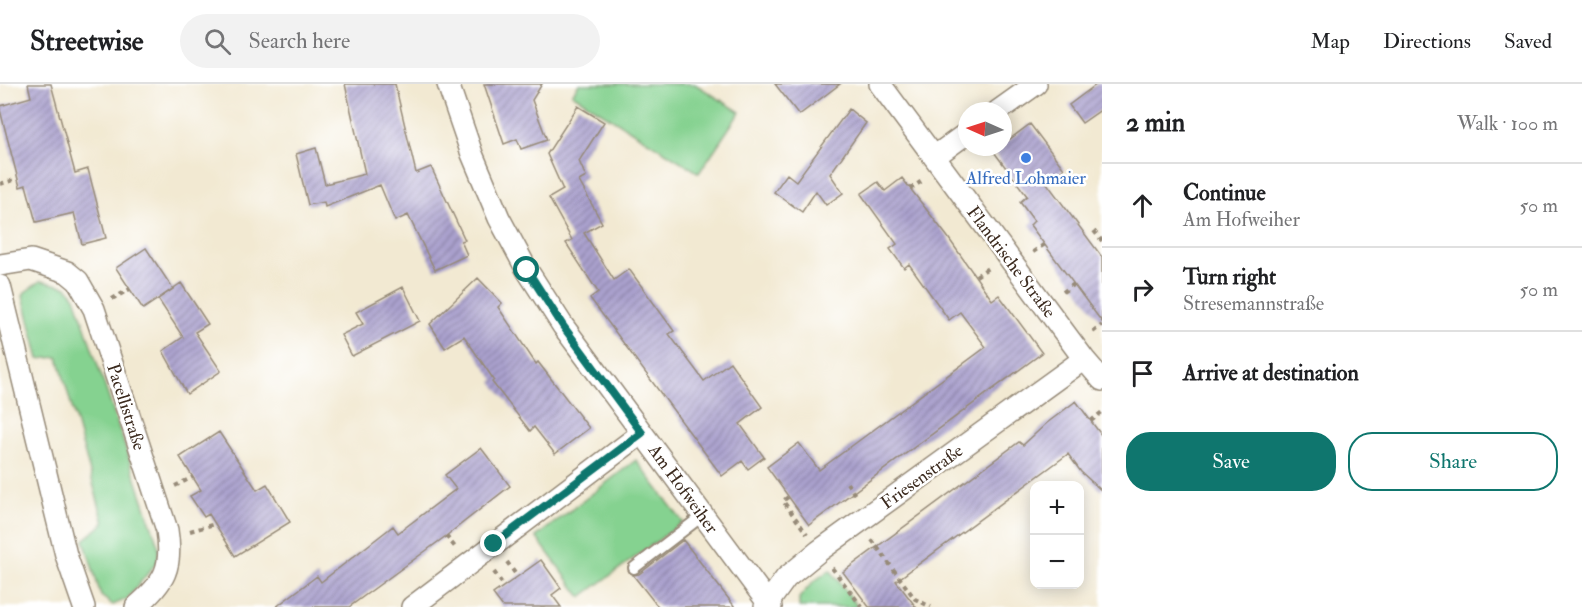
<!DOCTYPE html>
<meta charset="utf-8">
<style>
body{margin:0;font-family:"IM FELL Double Pica",serif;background:#f2f2f2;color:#202124}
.controls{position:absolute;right:18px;bottom:18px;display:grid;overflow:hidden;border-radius:12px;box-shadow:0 3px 15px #0003}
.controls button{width:54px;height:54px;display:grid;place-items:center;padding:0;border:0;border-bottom:2px solid #e0e0e0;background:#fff;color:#202124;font:30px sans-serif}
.compass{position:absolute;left:958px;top:18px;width:54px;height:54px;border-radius:50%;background:#fff;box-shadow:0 3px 15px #0003;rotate:273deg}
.stop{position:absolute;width:18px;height:18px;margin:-14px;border:4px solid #0f766e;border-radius:50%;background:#fff}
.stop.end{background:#0f766e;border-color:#fff;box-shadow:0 2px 6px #0008}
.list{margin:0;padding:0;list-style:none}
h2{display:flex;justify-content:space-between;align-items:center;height:78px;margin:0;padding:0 24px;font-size:26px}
h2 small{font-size:20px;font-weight:400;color:#757577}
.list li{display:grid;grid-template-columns:39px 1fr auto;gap:18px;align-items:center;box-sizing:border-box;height:84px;padding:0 24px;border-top:2px solid #e0e0e0}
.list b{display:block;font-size:22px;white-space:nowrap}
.list p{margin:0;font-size:20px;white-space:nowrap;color:#757577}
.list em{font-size:20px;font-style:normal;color:#757577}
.actions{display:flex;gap:12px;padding:18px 24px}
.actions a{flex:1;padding:14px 0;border:2px solid #0f766e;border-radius:24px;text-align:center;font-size:21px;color:#0f766e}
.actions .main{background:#0f766e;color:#fff}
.icon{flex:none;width:33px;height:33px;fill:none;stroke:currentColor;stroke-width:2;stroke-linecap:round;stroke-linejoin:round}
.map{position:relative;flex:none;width:1102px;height:523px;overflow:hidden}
header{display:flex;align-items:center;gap:36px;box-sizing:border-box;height:84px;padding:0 30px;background:#fff;border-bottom:2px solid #e0e0e0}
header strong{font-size:28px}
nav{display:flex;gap:33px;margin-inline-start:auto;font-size:21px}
.search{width:420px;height:54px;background:#f2f2f2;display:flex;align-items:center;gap:15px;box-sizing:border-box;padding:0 21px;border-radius:33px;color:#757577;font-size:22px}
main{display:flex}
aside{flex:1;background:#fff}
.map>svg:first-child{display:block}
.green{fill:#85d290;stroke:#607e57;stroke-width:1.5}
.building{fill:url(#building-hatch)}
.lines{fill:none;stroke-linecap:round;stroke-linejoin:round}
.service-casing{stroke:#968a78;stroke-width:14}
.minor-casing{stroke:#968a78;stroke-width:24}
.path{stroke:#968a78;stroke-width:4;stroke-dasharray:4.5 4.5;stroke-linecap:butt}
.service{stroke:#fff;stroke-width:10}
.minor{stroke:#fff;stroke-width:21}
.route{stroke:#0f766e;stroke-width:8}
.shop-dot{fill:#3f7fe0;stroke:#fff;stroke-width:2}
.labels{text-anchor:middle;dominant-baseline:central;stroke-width:5;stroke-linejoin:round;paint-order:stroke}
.shop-label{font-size:18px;fill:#366cbe;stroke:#fff}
.street-label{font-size:18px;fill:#3b2a1e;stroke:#fff}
</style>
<header>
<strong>Streetwise</strong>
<div class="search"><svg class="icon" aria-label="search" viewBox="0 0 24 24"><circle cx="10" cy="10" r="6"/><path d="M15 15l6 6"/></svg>Search here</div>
<nav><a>Map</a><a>Directions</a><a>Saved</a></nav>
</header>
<main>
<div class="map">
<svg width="1102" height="523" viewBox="0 0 1102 523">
<defs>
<pattern id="building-hatch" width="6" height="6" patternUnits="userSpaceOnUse" patternTransform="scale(1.5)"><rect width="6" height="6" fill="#aaa1ce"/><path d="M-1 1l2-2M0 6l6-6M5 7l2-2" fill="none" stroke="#8c83a7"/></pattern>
</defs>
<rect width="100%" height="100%" fill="#fff"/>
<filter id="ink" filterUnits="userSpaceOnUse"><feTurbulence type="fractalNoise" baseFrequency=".0167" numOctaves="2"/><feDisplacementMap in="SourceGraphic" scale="12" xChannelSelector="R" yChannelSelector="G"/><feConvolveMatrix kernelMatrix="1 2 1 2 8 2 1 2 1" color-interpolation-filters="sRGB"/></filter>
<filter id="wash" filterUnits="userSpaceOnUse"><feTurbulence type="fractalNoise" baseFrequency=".008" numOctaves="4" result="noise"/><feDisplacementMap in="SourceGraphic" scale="24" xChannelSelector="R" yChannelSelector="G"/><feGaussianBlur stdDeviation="1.35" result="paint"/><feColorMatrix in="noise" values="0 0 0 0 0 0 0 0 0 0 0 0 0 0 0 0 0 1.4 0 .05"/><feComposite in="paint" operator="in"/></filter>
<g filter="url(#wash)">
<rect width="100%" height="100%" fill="#f2e9d2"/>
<!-- green -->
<path class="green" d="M579 0H695L740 28 699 89 572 10Z
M41 197 67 203 75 213 159 464 157 478 127 515 113 521 101 512 84 456 104 439 58 273 39 275 23 212 25 208Z
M636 376 683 438 581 513 536 453Z
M830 486 858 523H799V514L813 498Z"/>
<g id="blocks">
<!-- building -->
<path class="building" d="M28 0H51L75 89 88 85 106 154 82 160 74 129 36 138 26 101 20 103 0 26V22L31 13Z
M345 0H395L416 89 431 83 465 156 461 157 467 171 435 186 408 131 395 137 380 101 325 123 324 118 308 121 296 70 316 64 325 100 365 90Z
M484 0H542L532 16 547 56 521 65 517 55 504 60Z
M775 0H840L799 31Z
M1097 0H1102V25L1082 39 1069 21Z
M578 22 604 38 579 77 586 93 579 97 602 139 584 149 614 196 629 185 674 247 669 250 704 297 730 278 762 323 740 340 764 373 748 385 742 377 722 392 590 214 598 208 566 159 572 156 549 114 563 106 547 70Z
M849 25 866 39 830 90 843 109 826 121 816 107 802 128 774 108 787 90 796 97Z
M1030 40 1064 85 1046 98 1102 173V238L1030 141 1034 137 1020 118 1027 112 994 68 1003 63 1006 58Z
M902 94 947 152 992 216 999 211 1042 269 809 441 767 383 799 359 819 386 986 263 960 228 949 236 909 180 904 184 890 165 897 160 861 110 878 98 885 107Z
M146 164 173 205 143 225 116 184Z
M478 194 502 219 498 223 536 280 538 278 589 344 555 370 534 343 530 347 492 298 494 296 464 252 445 264 430 240Z
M181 199 208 240 195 248 221 287 187 310 163 267 183 253 158 215Z
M403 203 420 237 352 272 341 251 363 240 356 228Z
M1076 317 1102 352V407L1081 388 1068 370 896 497 916 523H869L843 488 1019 358 1023 361 1047 339Z
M219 348 257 406 267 400 290 438 235 472 209 430 204 433 190 412 201 406 180 373Z
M481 364 510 402 446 452 349 523H276L317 492 321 498 393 442 398 449 456 405 445 391Z
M683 456 735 523H659L655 519 633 491 639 490Z
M541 476 561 504 552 511 561 523H503L493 510Z"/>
</g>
</g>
<g filter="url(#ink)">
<use href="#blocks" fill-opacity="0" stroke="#968a78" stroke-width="1.5"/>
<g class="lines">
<!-- service casing -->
<g class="service-casing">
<path id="service" d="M634 484 702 432"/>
</g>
<!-- minor casing -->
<g class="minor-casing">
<path id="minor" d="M448 0 472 70 499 134 527 186 563 242 771 523
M880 0 1084 275 1102 296
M998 27 1036 0
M934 73 967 49
M0 181 31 176 67 188 78 197 94 225 167 446C173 484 165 498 136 523
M0 202 66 471 84 523
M412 523 642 349
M765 523 786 494 819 467 1084 275"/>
</g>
<!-- path -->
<path class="path" d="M0 100 18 95
M910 105 925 95
M1094 147 1102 157
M1033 168 1045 160
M976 192 988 184
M1063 208 1074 200
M112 215 130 205
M1093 248 1102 241
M1091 337 1102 328
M847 399 855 411
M175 402 193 393
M788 413 783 417 807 450
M190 447 215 440
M446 452 455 463
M872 456 915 515 931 523
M507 478 517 492
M832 484 862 523
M494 488 504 502"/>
<!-- service -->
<use href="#service" class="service"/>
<!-- minor -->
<use href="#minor" class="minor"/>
</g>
</g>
<g class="lines" filter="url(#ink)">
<!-- route -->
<path class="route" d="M494 460 642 349 563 242 527 186"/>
</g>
<!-- markers -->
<circle class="shop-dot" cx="1026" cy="74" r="6"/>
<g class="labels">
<!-- shop labels -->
<g class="shop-label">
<text x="1026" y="94">Alfred Lohmaier</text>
</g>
<!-- street labels -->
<g class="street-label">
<text transform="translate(1011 178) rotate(53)">Flandrische Straße</text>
<text transform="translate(126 323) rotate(72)">Pacellistraße</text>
<text transform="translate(922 393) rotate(-36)">Friesenstraße</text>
<text transform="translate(683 405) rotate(54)">Am Hofweiher</text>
</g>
</g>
</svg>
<div class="controls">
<button>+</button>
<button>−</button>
</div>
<svg class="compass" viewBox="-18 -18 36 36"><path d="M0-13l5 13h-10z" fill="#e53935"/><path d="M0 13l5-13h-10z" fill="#757577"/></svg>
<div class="stop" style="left:527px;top:186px"></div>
<div class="stop end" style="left:494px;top:460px"></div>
</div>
<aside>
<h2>2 min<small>Walk · 100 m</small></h2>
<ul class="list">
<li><svg class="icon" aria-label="ahead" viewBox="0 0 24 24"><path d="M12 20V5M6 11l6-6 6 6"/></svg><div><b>Continue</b><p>Am Hofweiher</p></div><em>50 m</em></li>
<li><svg class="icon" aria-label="right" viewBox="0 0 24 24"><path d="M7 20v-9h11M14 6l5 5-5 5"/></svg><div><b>Turn right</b><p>Stresemannstraße</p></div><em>50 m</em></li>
<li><svg class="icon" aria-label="arrive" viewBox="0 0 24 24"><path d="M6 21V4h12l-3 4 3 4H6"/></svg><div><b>Arrive at destination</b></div></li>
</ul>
<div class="actions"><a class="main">Save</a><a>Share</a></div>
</aside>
</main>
